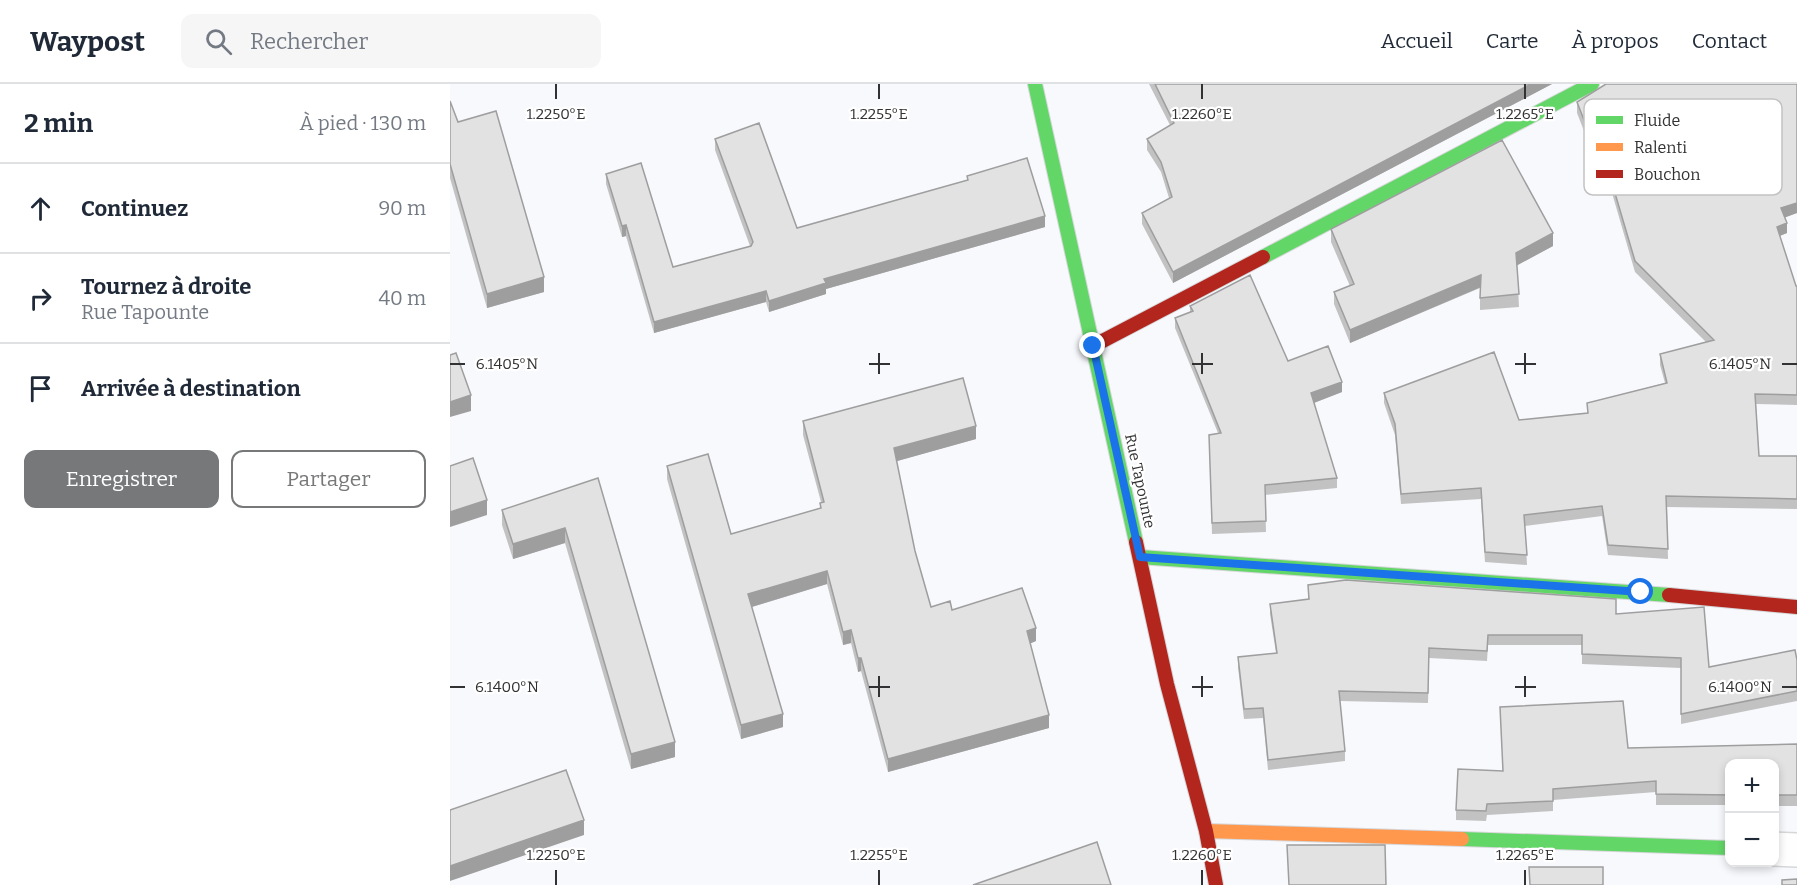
<!DOCTYPE html>
<html lang="fr">
<meta charset="utf-8">
<style>
body{margin:0;font-family:Bitter,serif;background:#f6f6f7;color:#1f2937}
.controls{position:absolute;right:18px;bottom:18px;display:grid;overflow:hidden;border-radius:12px;box-shadow:0 3px 9px #0003}
.controls button{width:54px;height:54px;display:grid;place-items:center;padding:0;border:0;border-bottom:2px solid #e0e1e3;background:#fff;color:#1f2937;font:30px sans-serif}
.stop{position:absolute;width:18px;height:18px;margin:-14px;border:4px solid #1a73e8;border-radius:50%;background:#fff}
.stop.end{background:#1a73e8;border-color:#fff;box-shadow:0 2px 6px #0008}
.list{margin:0;padding:0;list-style:none}
h2{display:flex;justify-content:space-between;align-items:center;height:78px;margin:0;padding:0 24px;font-size:26px}
h2 small{font-size:20px;font-weight:400;color:#747a83}
.list li{display:grid;grid-template-columns:39px 1fr auto;gap:18px;align-items:center;box-sizing:border-box;height:90px;padding:0 24px;border-top:2px solid #e0e1e3}
.list b{display:block;font-size:22px;white-space:nowrap}
.list p{margin:0;font-size:20px;white-space:nowrap;color:#747a83}
.list em{font-size:20px;font-style:normal;color:#747a83}
.actions{display:flex;gap:12px;padding:18px 24px}
.actions a{flex:1;padding:14px 0;border:2px solid #77787a;border-radius:12px;text-align:center;font-size:21px;color:#77787a}
.actions .main{background:#77787a;color:#fff}
.icon{flex:none;width:33px;height:33px;fill:none;stroke:currentColor;stroke-width:2;stroke-linecap:round;stroke-linejoin:round}
.map{position:relative;flex:none;width:1347px;height:801px;overflow:hidden}
header{display:flex;align-items:center;gap:36px;box-sizing:border-box;height:84px;padding:0 30px;background:#fff;border-bottom:2px solid #e0e1e3}
header strong{font-size:28px}
nav{display:flex;gap:33px;margin-inline-start:auto;font-size:21px}
.search{width:420px;height:54px;background:#f6f6f7;display:flex;align-items:center;gap:15px;box-sizing:border-box;padding:0 21px;border-radius:12px;color:#747a83;font-size:22px}
main{display:flex}
aside{flex:1;background:#fff}
.map>svg:first-child{display:block}
.lines{fill:none;stroke-linecap:round;stroke-linejoin:round}
.street-casing{stroke:#d6d7d9;stroke-width:36}
.fast-casing{stroke:#d6d7d9;stroke-width:16}
.slow-casing{stroke:#d6d7d9;stroke-width:16}
.jam-casing{stroke:#d6d7d9;stroke-width:16}
.street{stroke:#fefeff;stroke-width:33}
.fast{stroke:#63d668;stroke-width:14}
.slow{stroke:#ff974d;stroke-width:14}
.jam{stroke:#b3261e;stroke-width:14}
.wall{fill:#c2c2c3}
.shaded-wall{fill:#9e9e9f}
.building{fill:#e2e2e3;stroke:#9e9e9f;stroke-width:1.5}
.route{stroke:#1a73e8;stroke-width:8}
.ticks{fill:none;stroke:#323234;stroke-width:2}
.labels{text-anchor:middle;dominant-baseline:central;stroke-width:4.5;stroke-linejoin:round;paint-order:stroke}
.street-label{font-size:15px;fill:#323234;stroke:#fff}
.key{fill:#fff;stroke:#c2c2c2;stroke-width:1.5}
.key-label{font-size:16px;fill:#323234}
.ticks-label{font-size:15px;text-anchor:middle;fill:#323234;stroke:#fff;stroke-width:4.5;stroke-linejoin:round;paint-order:stroke}
</style>
<header>
<strong>Waypost</strong>
<div class="search"><svg class="icon" aria-label="search" viewBox="0 0 24 24"><circle cx="10" cy="10" r="6"/><path d="M15 15l6 6"/></svg>Rechercher</div>
<nav><a>Accueil</a><a>Carte</a><a>À propos</a><a>Contact</a></nav>
</header>
<main>
<aside>
<h2>2 min<small>À pied · 130 m</small></h2>
<ul class="list">
<li><svg class="icon" aria-label="ahead" viewBox="0 0 24 24"><path d="M12 20V5M6 11l6-6 6 6"/></svg><div><b>Continuez</b></div><em>90 m</em></li>
<li><svg class="icon" aria-label="right" viewBox="0 0 24 24"><path d="M7 20v-9h11M14 6l5 5-5 5"/></svg><div><b>Tournez à droite</b><p>Rue Tapounte</p></div><em>40 m</em></li>
<li><svg class="icon" aria-label="arrive" viewBox="0 0 24 24"><path d="M6 21V4h12l-3 4 3 4H6"/></svg><div><b>Arrivée à destination</b></div></li>
</ul>
<div class="actions"><a class="main">Enregistrer</a><a>Partager</a></div>
</aside>
<div class="map">
<svg width="1347" height="801" viewBox="0 0 1347 801">
<rect width="100%" height="100%" fill="#f8f9fd"/>
<g class="lines">
<!-- street casing -->
<g class="street-casing">
<path id="street" d="M1324 765 1347 766"/>
</g>
<!-- fast casing -->
<g class="fast-casing">
<path id="fast" d="M585 0 686 458
M813 173 1142 0
M690 473 1219 511
M1012 755 1280 764"/>
</g>
<!-- slow casing -->
<g class="slow-casing">
<path id="slow" d="M756 747 1012 755"/>
</g>
<!-- jam casing -->
<g class="jam-casing">
<path id="jam" d="M643 262 813 173
M686 458 717 600 756 747 766 801
M1219 511 1347 523"/>
</g>
<!-- street -->
<use href="#street" class="street"/>
<!-- fast -->
<use href="#fast" class="fast"/>
<!-- slow -->
<use href="#slow" class="slow"/>
<!-- jam -->
<use href="#jam" class="jam"/>
</g>
<!-- wall -->
<path class="wall" d="M699 0H1102L723 199 692 140V129L719 114 711 88 697 66V55L720 41Z
M1347 0V129L1335 133 1337 149 1330 152 1346 202H1347V321L1306 320 1309 372H1347V425L1217 423 1218 475 1158 471 1152 432 1075 442 1077 481 1035 478 1031 415 951 420 945 351 934 319V309L1069 336 1137 329V319L1215 299 1210 281V270L1256 258 1185 188 1162 109 1159 111 1127 29V18Z
M0 17 8 38 94 208 37 224 0 94Z
M265 55 347 144 517 96V92L595 143 376 205V210L319 228 316 218 204 249 176 152 172 153 156 100V90L223 183 300 162 265 66Z
M881 145 1103 162 1067 181 1069 223 1030 226V204L900 259 884 220V208L900 202 881 158Z
M740 222 892 308 864 319 887 394V404L815 411 816 448 762 450 759 351 768 349 725 244V234L740 228Z
M353 337 526 355 446 377 465 467 481 523 502 526 586 557 580 559 599 644 438 688 411 587 408 588 401 559 393 561 377 500 302 523 333 643 291 655 217 395V382L281 450 370 424V419L371 418 353 351Z
M148 394 225 673 181 685 115 459 63 475 52 441V426Z
M858 501 1166 530 1259 583 1347 576V617L1231 640V584L1132 580V561H1038L1037 577 979 574 978 619 890 617 895 667V677L818 686 813 634 794 635 788 583V573L826 569 820 530V520L858 515Z
M1050 623 1178 664 1347 660V722H1324V680H1280V721H1206V708L1103 716V727L1037 731 1036 737 1006 736V726L1053 687Z"/>
<!-- shaded-wall -->
<path class="shaded-wall" d="M1081 0H1102L723 199V188Z
M1162 99V109L1159 111V100Z
M1347 119V129L1331 135V124Z
M595 132V143L376 205V210L319 228V217L374 195Z
M1337 139V149L1327 153V143Z
M176 141V152L172 153V142Z
M1103 149V162L1066 182V169Z
M1031 191V203L900 259V246Z
M94 193V208L37 224V210Z
M316 207V218L204 249V238Z
M892 298V308L861 320V309Z
M21 311V327L0 333V318Z
M526 342V355L444 378V364Z
M37 416V431L0 443V428Z
M115 444V459L63 475V460Z
M377 487V500L298 524V510Z
M586 544V557L577 561V547Z
M401 546V559L393 561V548Z
M408 574H411V587L408 588Z
M333 630V643L291 655V641Z
M599 631V644L438 688V675Z
M225 658V673L181 685V670Z
M134 736V751L0 797V782Z"/>
<!-- building -->
<path class="building" d="M705 0H1081L723 188 692 129 722 113 711 78 697 55 724 39Z
M1156 0H1347V119L1331 124 1337 139 1327 143 1346 202H1347V311L1305 310 1309 372H1347V415L1216 412 1218 465 1158 461 1152 422 1074 431 1077 471 1035 468 1031 404 951 410 945 340 934 309 1044 268 1069 336 1138 329 1137 319 1217 299 1210 270 1264 256 1185 177 1162 99 1159 100 1127 18Z
M0 17 8 38 46 27 94 193 37 210 0 80Z
M309 39 347 144 518 96 517 92 577 74 595 132 374 195 376 199 319 217 316 207 204 238 176 141 172 142 156 90 191 79 223 183 301 162 303 158 265 55Z
M1052 56 1103 149 1066 169 1069 210 1030 214 1031 191 900 246 884 208 904 200 881 145Z
M800 191 838 277 878 262 892 298 861 309 887 394 815 401 816 437 762 439 759 351 771 349 725 234 743 227 740 222Z
M6 269 21 311 0 318V271Z
M513 294 526 342 444 364 465 467 481 523 500 517 502 526 572 504 586 544 577 547 599 631 438 675 411 574H408L401 546 393 548 377 487 298 510 333 630 291 641 217 382 258 370 281 450 371 424 370 419 374 418 353 337Z
M23 374 37 416 0 428V382Z
M148 394 225 658 181 670 115 444 63 460 52 426Z
M896 496 1166 515V530L1254 523 1259 583 1345 566 1347 576V607L1231 630V574L1132 570V551H1038L1037 567 979 564 978 609 889 607 895 667 818 676 813 624 794 625 788 573 827 569 820 520 859 515 858 501Z
M1173 617 1178 664 1347 660V711H1324V680H1280V711L1206 710V697L1103 705V717L1037 720 1036 727 1006 726 1008 685 1053 687 1050 623Z
M116 686 134 736 0 782V726Z
M647 758 661 801H523Z
M837 761H935L936 801H839Z
M1079 783H1153V801H1080Z
M1347 795V801H1332V796Z"/>
<g class="lines">
<!-- route -->
<path class="route" d="M643 262 690 473 1191 508"/>
</g>
<!-- ticks -->
<path class="ticks" d="M106 0V15M429 0V15M752 0V15M1075 0V15M429 269V290M752 269V290M1075 269V290M0 280H15M419 280H440M742 280H763M1065 280H1086M1332 280H1347M429 592V613M752 592V613M1075 592V613M0 603H15M419 603H440M742 603H763M1065 603H1086M1332 603H1347M106 786V801M429 786V801M752 786V801M1075 786V801"/>
<g class="labels">
<!-- street labels -->
<g class="street-label">
<text transform="translate(690 397) rotate(78)">Rue Tapounte</text>
</g>
</g>
<!-- legend -->
<rect x="1134" y="15" width="198" height="96" rx="9" class="key"/>
<rect x="1146" y="32" width="27" height="8" fill="#63d668"/>
<rect x="1146" y="59" width="27" height="8" fill="#ff974d"/>
<rect x="1146" y="86" width="27" height="8" fill="#b3261e"/>
<g class="key-label">
<text x="1184" y="42">Fluide</text>
<text x="1184" y="69">Ralenti</text>
<text x="1184" y="96">Bouchon</text>
</g>
<g class="ticks-label">
<text x="106" y="35">1.2250°E</text>
<text x="429" y="35">1.2255°E</text>
<text x="752" y="35">1.2260°E</text>
<text x="1075" y="35">1.2265°E</text>
<text x="57" y="285">6.1405°N</text>
<text x="1290" y="285">6.1405°N</text>
<text x="57" y="608">6.1400°N</text>
<text x="1290" y="608">6.1400°N</text>
<text x="106" y="776">1.2250°E</text>
<text x="429" y="776">1.2255°E</text>
<text x="752" y="776">1.2260°E</text>
<text x="1075" y="776">1.2265°E</text>
</g>
</svg>
<div class="controls">
<button>+</button>
<button>−</button>
</div>
<div class="stop" style="left:1191px;top:508px"></div>
<div class="stop end" style="left:643px;top:262px"></div>
</div>
</main>
